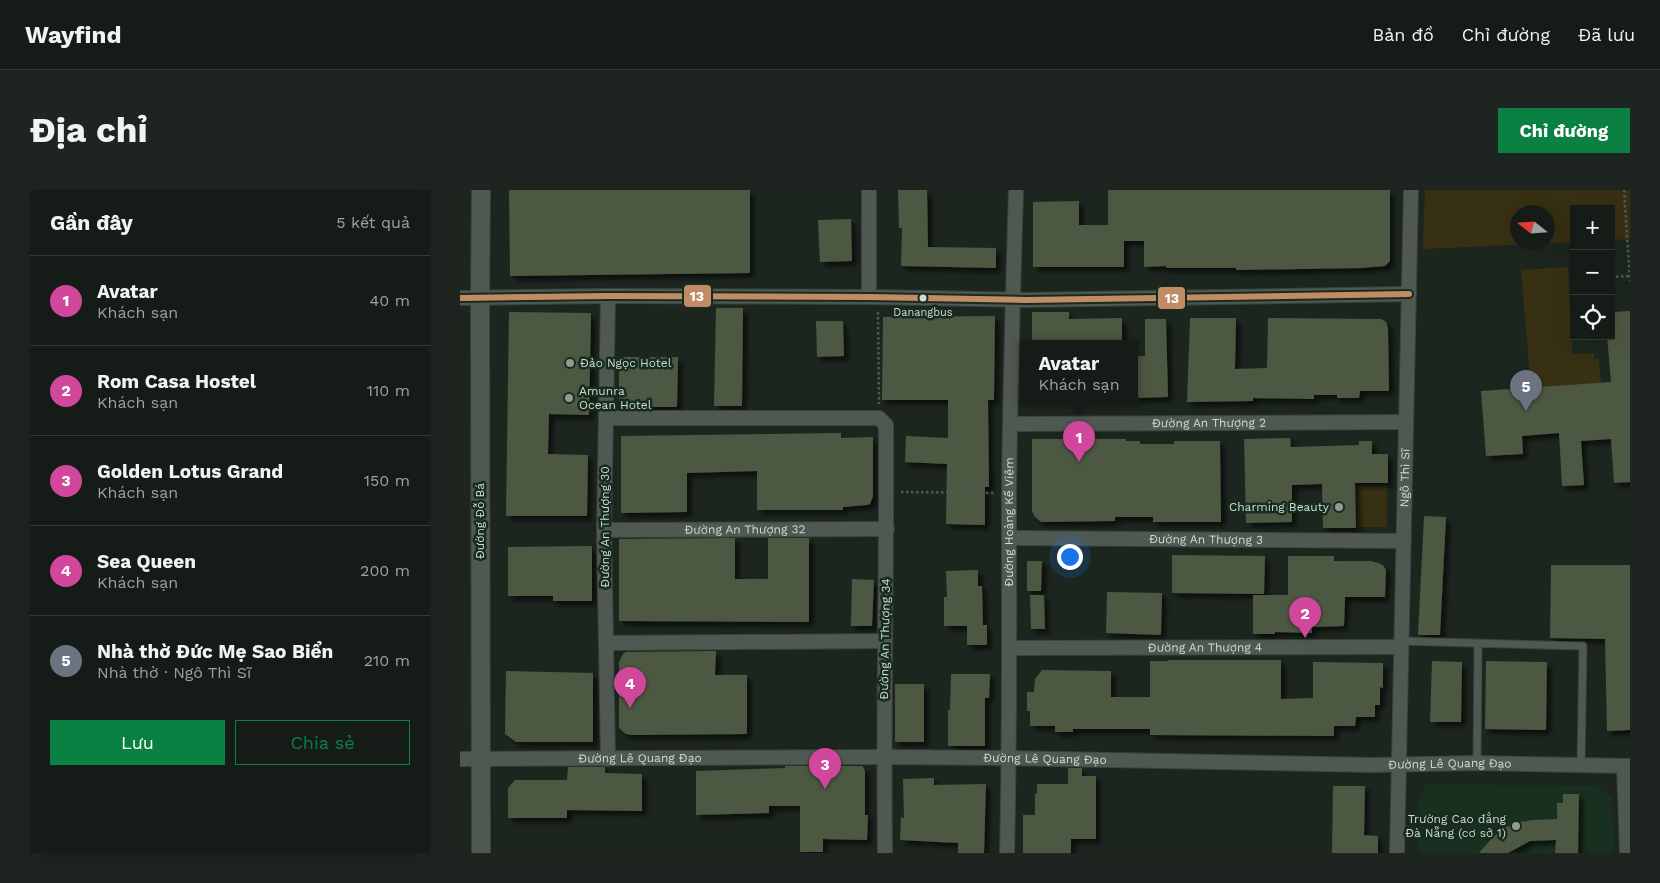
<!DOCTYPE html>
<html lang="vi">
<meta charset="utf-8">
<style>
body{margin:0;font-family:"Work Sans",sans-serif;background:#1e2520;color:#f1f3f6}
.controls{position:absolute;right:15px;top:15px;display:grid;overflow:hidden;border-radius:0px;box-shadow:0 5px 20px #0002}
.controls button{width:45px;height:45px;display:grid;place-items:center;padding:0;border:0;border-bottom:1px solid #343a36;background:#151c17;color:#f1f3f6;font:25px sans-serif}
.compass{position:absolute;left:1050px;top:15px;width:45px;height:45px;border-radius:50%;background:#151c17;box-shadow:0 5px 20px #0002;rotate:287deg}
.you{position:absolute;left:609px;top:366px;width:18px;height:18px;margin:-12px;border:4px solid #fff;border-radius:50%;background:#1a73e8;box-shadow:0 0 0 8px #1a73e833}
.badge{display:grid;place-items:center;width:32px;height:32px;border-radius:50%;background:#0b8043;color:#fff;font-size:16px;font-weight:700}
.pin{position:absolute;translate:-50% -41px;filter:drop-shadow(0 1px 2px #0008)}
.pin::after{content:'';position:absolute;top:26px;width:18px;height:15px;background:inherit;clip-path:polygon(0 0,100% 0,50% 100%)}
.popup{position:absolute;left:560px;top:150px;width:118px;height:65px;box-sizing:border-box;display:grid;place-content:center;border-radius:0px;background:#151c17;filter:drop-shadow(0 1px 4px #0005);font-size:16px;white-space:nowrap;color:#9da1a1}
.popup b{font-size:19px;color:#f1f3f6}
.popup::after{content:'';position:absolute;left:50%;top:100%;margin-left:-10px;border:10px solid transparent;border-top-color:#151c17}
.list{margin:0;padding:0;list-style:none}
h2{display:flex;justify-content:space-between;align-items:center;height:65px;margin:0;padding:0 20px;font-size:21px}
h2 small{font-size:16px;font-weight:400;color:#9da1a1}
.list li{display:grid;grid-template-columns:32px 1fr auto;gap:15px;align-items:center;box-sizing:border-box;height:90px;padding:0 20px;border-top:1px solid #343a36}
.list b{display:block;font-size:19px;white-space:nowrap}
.list p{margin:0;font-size:16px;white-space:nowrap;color:#9da1a1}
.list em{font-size:16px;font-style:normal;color:#9da1a1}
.actions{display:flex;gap:10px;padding:15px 20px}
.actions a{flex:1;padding:11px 0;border:1px solid #0b8043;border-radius:0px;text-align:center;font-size:18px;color:#0b8043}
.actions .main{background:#0b8043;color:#fff}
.icon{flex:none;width:28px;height:28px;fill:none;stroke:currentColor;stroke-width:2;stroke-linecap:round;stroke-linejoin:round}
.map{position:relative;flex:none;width:1170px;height:663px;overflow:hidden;border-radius:0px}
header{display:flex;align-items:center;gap:30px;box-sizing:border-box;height:70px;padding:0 25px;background:#151c17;border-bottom:1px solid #343a36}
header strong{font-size:24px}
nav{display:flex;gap:28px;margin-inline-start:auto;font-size:18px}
.intro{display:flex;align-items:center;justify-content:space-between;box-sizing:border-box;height:120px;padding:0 30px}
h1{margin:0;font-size:35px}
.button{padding:12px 22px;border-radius:0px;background:#0b8043;color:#fff;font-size:18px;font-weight:700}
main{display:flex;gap:30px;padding:0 30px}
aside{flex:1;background:#151c17;border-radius:0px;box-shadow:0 5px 20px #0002}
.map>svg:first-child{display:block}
.built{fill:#193021}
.green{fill:#383012;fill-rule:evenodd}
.building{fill:#4e5842;filter:url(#shadow)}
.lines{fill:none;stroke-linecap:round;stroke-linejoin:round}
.service-casing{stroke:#3b433d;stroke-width:9}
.minor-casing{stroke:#3b433d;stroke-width:16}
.tertiary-casing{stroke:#3b433d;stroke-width:20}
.path{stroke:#525955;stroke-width:2.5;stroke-dasharray:2.5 2.5;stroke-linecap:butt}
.service{stroke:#505852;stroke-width:7}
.minor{stroke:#505852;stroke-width:14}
.tertiary{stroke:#505852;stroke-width:18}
.bus-1-casing{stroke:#172b1e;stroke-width:10}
.bus-1{stroke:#c18c65;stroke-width:6}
.bus-dot{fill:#cfdbd2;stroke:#172b1e;stroke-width:2}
.poi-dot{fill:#909c93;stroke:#172b1e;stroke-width:2}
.labels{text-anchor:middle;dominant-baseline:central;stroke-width:5;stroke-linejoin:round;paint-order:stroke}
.bus-label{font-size:11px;fill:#cfdbd2;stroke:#172b1e}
.poi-label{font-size:12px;fill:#cfdbd2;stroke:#172b1e;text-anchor:start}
.street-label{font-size:12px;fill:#cfdbd2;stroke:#172b1e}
.line-badge{stroke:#172b1e;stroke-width:2}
.badge-label{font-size:14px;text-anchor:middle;font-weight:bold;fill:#fff}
</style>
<header>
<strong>Wayfind</strong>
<nav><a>Bản đồ</a><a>Chỉ đường</a><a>Đã lưu</a></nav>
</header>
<div class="intro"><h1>Địa chỉ</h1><a class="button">Chỉ đường</a></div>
<main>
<aside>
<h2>Gần đây<small>5 kết quả</small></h2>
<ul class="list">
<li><span class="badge" style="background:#d1479c">1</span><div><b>Avatar</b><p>Khách sạn</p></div><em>40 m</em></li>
<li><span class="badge" style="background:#d1479c">2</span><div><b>Rom Casa Hostel</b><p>Khách sạn</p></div><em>110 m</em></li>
<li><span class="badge" style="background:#d1479c">3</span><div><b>Golden Lotus Grand</b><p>Khách sạn</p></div><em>150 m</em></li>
<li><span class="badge" style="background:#d1479c">4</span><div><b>Sea Queen</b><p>Khách sạn</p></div><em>200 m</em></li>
<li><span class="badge" style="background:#6b7280">5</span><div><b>Nhà thờ Đức Mẹ Sao Biển</b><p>Nhà thờ · Ngô Thì Sĩ</p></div><em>210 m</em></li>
</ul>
<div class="actions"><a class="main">Lưu</a><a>Chia sẻ</a></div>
</aside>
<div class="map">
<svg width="1170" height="663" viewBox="0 0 1170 663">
<defs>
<filter id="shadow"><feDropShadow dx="4.5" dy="4.5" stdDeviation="2.5" flood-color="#0009"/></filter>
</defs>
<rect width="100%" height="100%" fill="#1c261f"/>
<!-- built -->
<path class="built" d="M966 594 1137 596 1152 608 1154 663H958L959 608Z"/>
<!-- green -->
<path class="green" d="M965 0H1170V49L1151 50V19H1114V52L963 59ZM1088 22V52H1058V22Z
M1108 77 1112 164 1134 163V169H1139L1141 193 1071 198 1061 80Z
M927 295V337H897L896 296Z"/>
<!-- building -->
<path class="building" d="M49 0H290V83L50 86Z
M438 0H467L468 57 536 58V78L441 76 442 38H439Z
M648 0H930V71L925 76 901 78 776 80V78H706V76L684 77V51H664V77H573V12L619 11V35H648Z
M391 29 392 71 360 72 358 30Z
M256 118H283L282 216H254Z
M1170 121V292L1154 293 1151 249 1121 251 1124 295 1102 296 1099 243 1062 246 1063 264 1026 266 1021 201 1151 192 1147 146 1154 144 1153 122Z
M49 122 131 123 129 225 89 224 88 264 128 265 127 326H46Z
M572 122H609V129L662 128V153H572Z
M535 126 534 210H528L529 297H525V335L486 334 487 274 445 272 446 246 488 248V210H422L423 127Z
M730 128H776L775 179 807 178 808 128 921 129 926 132 928 138 929 201H900L899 208H877V205H854V209L793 208V211L727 212Z
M685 129H706L708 207 674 208V166H685Z
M356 131H383L384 166 357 167Z
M159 167H218L217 217H159Z
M381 243V248L413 247V306L410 314 407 315 383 317V320H297V281L227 283V322L161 323V246Z
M830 248 831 257 899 255V251H912V264H928V293H895L896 338H863L862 294 832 295V332L786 333 784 249Z
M572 249H666V251H680V254H714V251H760L761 332H693V327H655V331L581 332 575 327 572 321Z
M964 326 986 327 980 445H958Z
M275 348V389H308V348H349V432L159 431V349Z
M132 356V411H93V406H48V357Z
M712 365 805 366 804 404 712 403Z
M828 366H874V371H911L918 373 923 375 926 380 925 407H885L884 436 852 437V443L815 442V444H793V405H828Z
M567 371H582L581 401H567Z
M1091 375H1170V540L1147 541 1145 449 1090 448Z
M518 380V396H522L523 435H527V455H507V436H484V407H487L486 381Z
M392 389 414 390 412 436H391Z
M647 402 702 403 701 445 646 443Z
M570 405H584L585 439H571Z
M256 461 255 485H287V544L172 545 166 544 159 538V472L163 464 166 462Z
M708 470H821V509L853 508V472L923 473V498L920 497V515H915V527H896L895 536H874V546L690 545V539H613V542H595V536H570V521H567V502H574L575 489 582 480 651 481V507H690V471H708Z
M972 471 1002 472 1001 532H970Z
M1026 471 1087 472 1086 540 1025 539Z
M46 481 133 483V552H56L45 544Z
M491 484H530L529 508H525V556H488V520H490Z
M435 494H464V552H435Z
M325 576H402L404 578 405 582V625H408L407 650 363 649V662H340V616H309V623L236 625V581L325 578Z
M108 577H145V583L182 584V621L107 620V628H48V598L55 590H107Z
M608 578H622V586H636V649H611V663H563V625H575V604L577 603V594H608Z
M474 588V595L526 594 524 663H498V653L440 650 441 627 444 628 443 589Z
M873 596H905L904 645 918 646V663H872Z
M1103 604H1119L1118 663H1095L1096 650 1070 651 1048 663H1019L1034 646 1046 637 1060 632 1073 630 1097 629V613H1103Z"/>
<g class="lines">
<!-- service casing -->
<g class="service-casing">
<path id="service" d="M941 451 1123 456 1121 575
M1017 573 1018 455"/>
</g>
<!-- minor casing -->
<g class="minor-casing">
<g id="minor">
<path d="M148 106 144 340 148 569"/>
<path d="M409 107V0"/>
<path d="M0 108 148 106 409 107 566 110 949 104"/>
<path d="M146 228H419L426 235C427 378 423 520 425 663"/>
<path id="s1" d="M551 234 946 232"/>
<path id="s2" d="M144 340 427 339"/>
<path id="s3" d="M550 348 944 351"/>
<path d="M146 453 424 451"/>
<path id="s4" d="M549 458 941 457"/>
<path id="s5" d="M0 569 424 567 549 568 912 575 1017 573 1170 576"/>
<path d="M1164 576 1167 663"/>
<path id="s6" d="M547 663C550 543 549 423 549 303 550 202 553 101 556 0"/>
<path id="s7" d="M937 663 951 0"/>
</g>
</g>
<!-- tertiary casing -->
<g class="tertiary-casing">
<path id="tertiary" d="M21 663 20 108 21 0"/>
</g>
<!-- path -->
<path class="path" d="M1164 0 1170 91
M1151 87 1170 86
M418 122 419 214
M441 302 535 303"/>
<!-- service -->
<use href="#service" class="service"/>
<!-- minor -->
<use href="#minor" class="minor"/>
<!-- tertiary -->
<use href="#tertiary" class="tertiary"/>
<!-- bus-1 casing -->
<g class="bus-1-casing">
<path id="bus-1" d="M0 108 148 106 409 107 566 110 949 104"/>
</g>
<!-- bus-1 -->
<use href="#bus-1" class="bus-1"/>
</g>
<!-- markers -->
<circle class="bus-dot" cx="463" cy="108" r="4.5"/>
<g class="poi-dot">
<circle cx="110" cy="173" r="5"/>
<circle cx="109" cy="208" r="5"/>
<circle cx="879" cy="317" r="5"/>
<circle cx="1056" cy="636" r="5"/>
</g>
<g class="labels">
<!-- bus labels -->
<g class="bus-label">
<text x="463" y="122">Danangbus</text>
</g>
<!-- poi labels -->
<g class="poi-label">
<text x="120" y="173">Đảo Ngọc Hotel</text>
<text x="119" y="201">Amunra<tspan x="119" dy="14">Ocean Hotel</tspan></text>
<text x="869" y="317" text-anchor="end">Charming Beauty</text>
<text x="1046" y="629" text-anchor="end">Trường Cao đẳng<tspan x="1046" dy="14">Đà Nẵng (cơ sở 1)</tspan></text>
</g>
<!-- street labels -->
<g class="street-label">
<text stroke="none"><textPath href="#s1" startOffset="198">Đường An Thượng 2</textPath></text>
<text stroke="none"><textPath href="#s7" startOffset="375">Ngô Thì Sĩ</textPath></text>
<text transform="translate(20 331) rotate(-90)">Đường Đỗ Bá</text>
<text stroke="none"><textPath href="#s6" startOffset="331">Đường Hoàng Kế Viêm</textPath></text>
<text transform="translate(145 337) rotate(-90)">Đường An Thượng 30</text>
<text stroke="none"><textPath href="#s2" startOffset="141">Đường An Thượng 32</textPath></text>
<text stroke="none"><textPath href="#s3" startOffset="196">Đường An Thượng 3</textPath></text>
<text transform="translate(425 449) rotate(-89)">Đường An Thượng 34</text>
<text stroke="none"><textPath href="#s4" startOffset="196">Đường An Thượng 4</textPath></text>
<text stroke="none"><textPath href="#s5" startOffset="180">Đường Lê Quang Đạo</textPath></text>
<text stroke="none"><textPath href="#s5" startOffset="585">Đường Lê Quang Đạo</textPath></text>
<text stroke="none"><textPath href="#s5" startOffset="990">Đường Lê Quang Đạo</textPath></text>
</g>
</g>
<g class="line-badge">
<rect x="223" y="94" width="29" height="24" rx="5" fill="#c18c65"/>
<rect x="697" y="96" width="29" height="24" rx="5" fill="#c18c65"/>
</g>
<g class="badge-label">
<text x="237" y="111">13</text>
<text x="712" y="113">13</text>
</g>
</svg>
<div class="controls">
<button>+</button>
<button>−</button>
<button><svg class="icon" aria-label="locate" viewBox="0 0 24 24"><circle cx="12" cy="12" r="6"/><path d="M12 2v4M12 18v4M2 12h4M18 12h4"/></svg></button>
</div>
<svg class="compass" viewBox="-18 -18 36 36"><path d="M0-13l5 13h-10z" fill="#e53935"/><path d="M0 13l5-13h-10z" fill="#9da1a1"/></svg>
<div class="you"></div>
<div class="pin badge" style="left:619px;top:272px;background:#d1479c">1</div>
<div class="popup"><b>Avatar</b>Khách sạn</div>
<div class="pin badge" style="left:845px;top:448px;background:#d1479c">2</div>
<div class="pin badge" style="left:365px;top:599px;background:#d1479c">3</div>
<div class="pin badge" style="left:170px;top:518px;background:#d1479c">4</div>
<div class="pin badge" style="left:1066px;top:221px;background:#6b7280">5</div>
</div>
</main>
